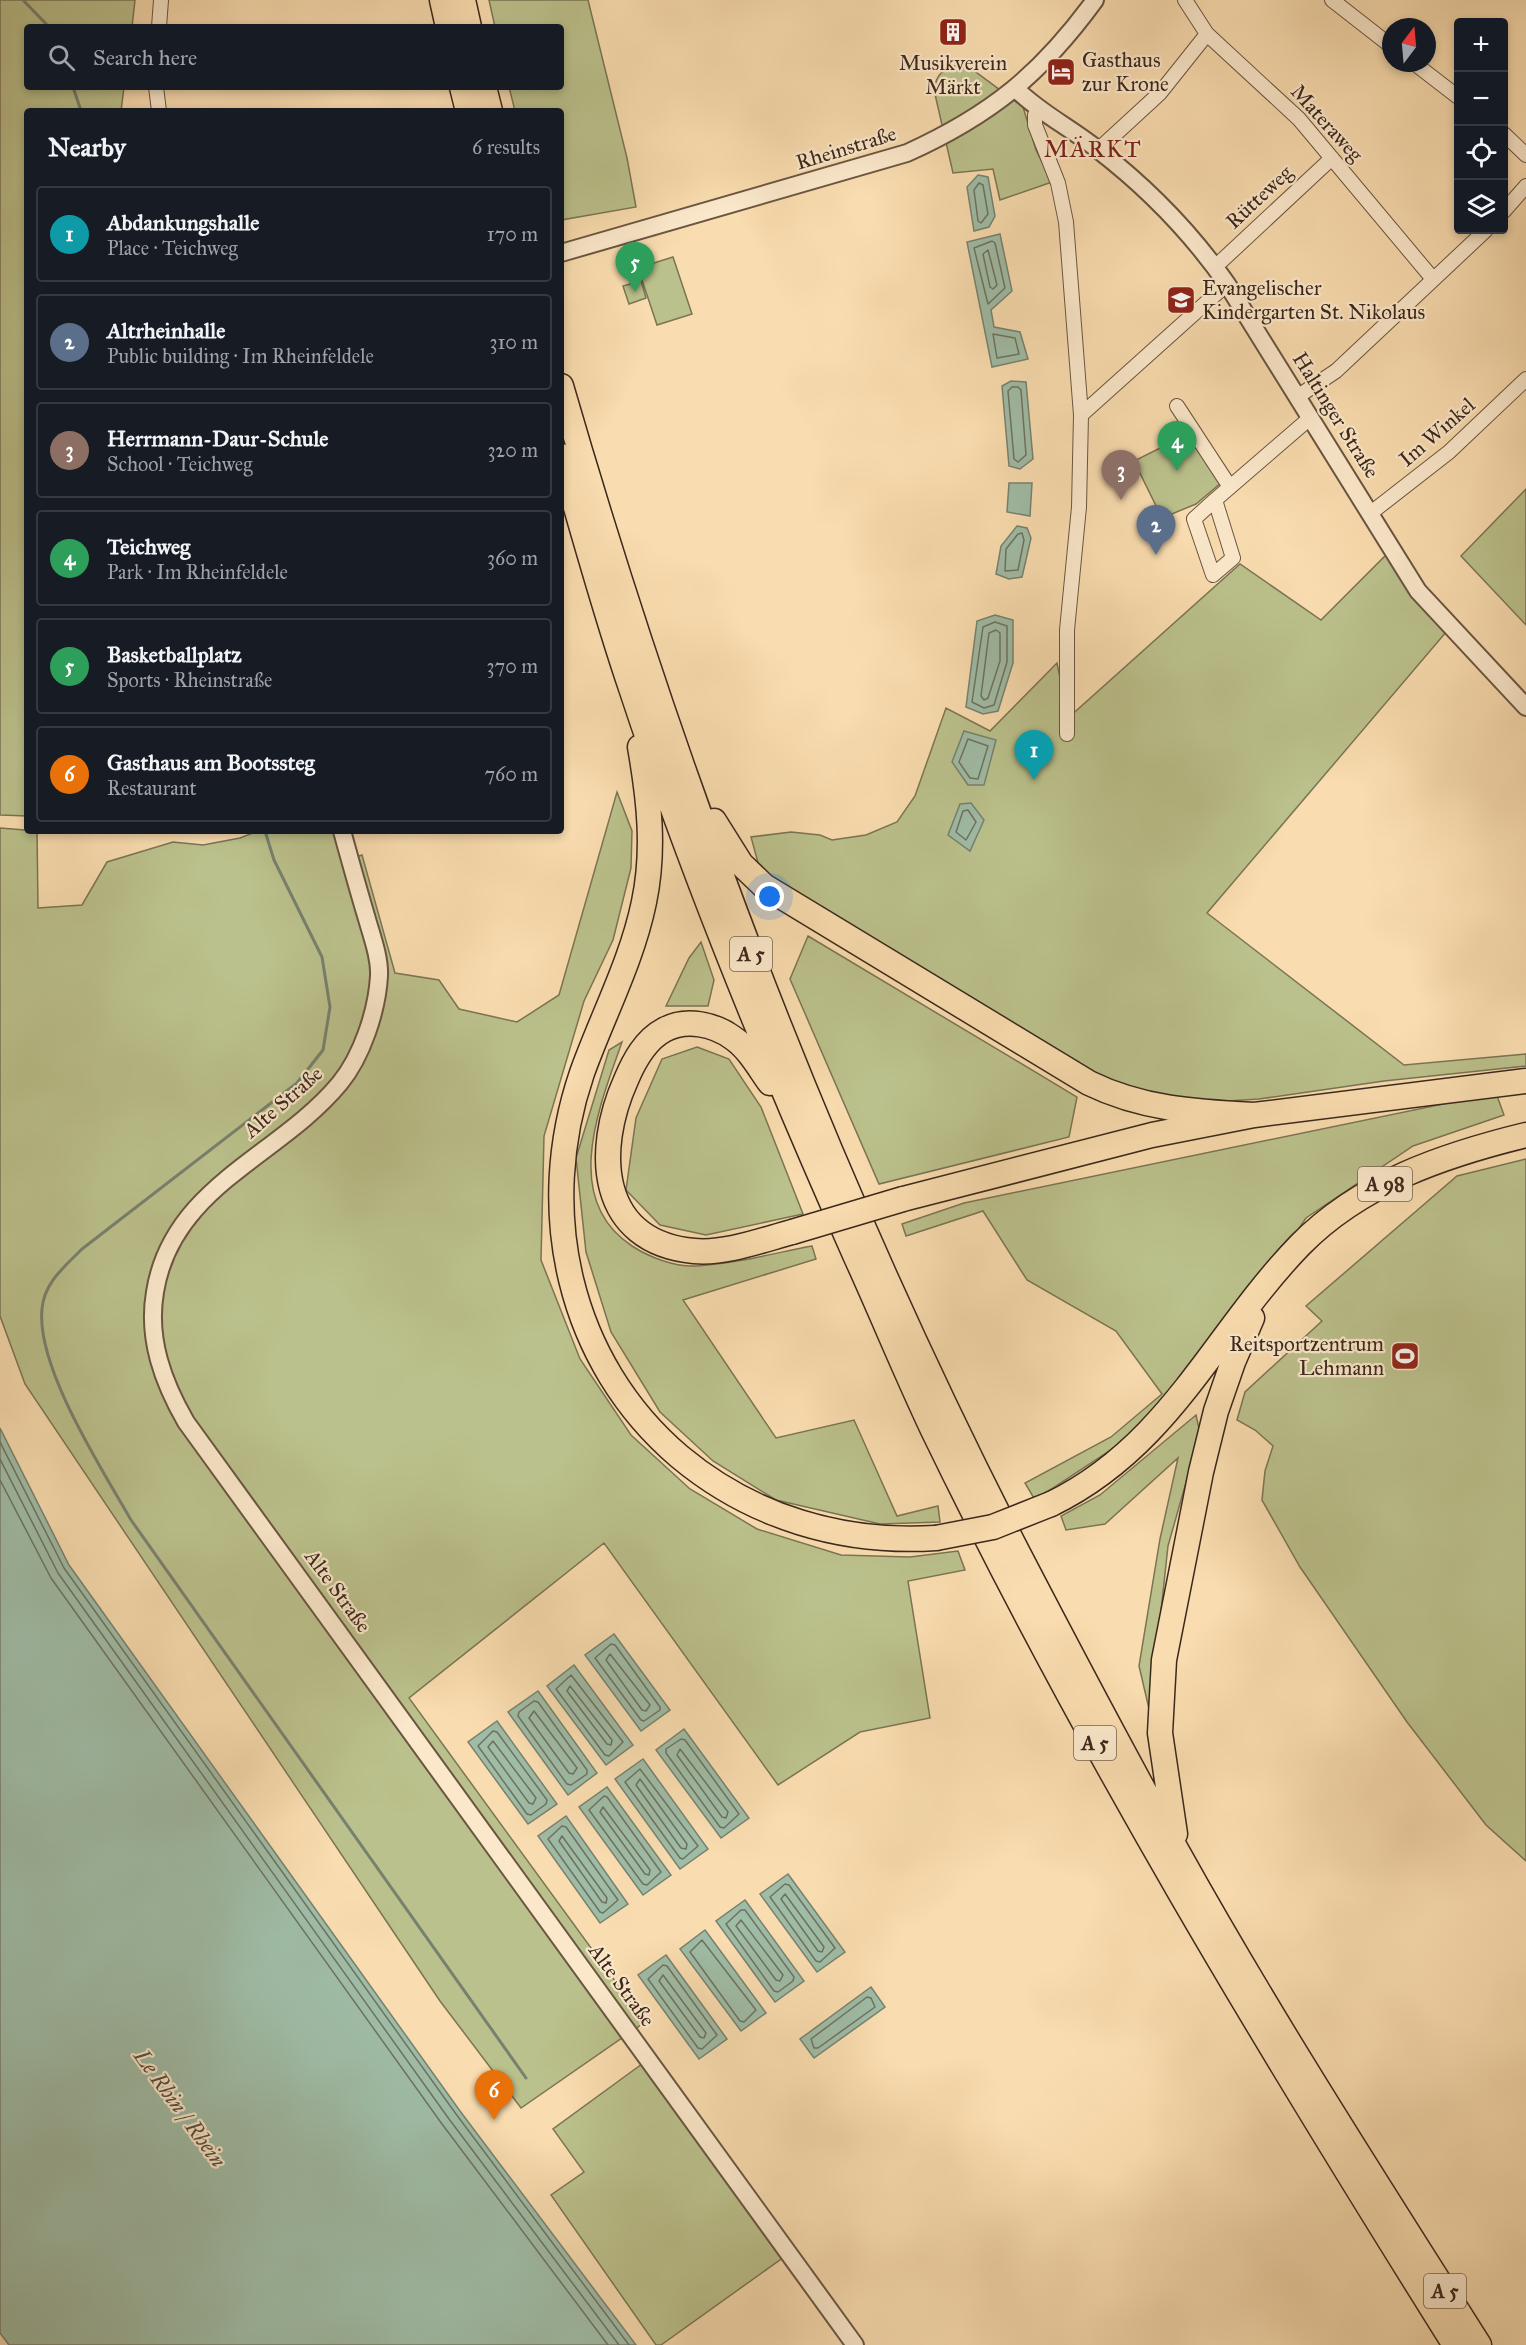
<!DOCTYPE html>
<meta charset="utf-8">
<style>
body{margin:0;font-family:"IM FELL Great Primer",serif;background:#242831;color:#f1f3f6}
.controls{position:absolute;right:18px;top:18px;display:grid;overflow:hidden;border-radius:6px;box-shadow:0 3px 9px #0003}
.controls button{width:54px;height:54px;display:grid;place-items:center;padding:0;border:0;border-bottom:2px solid #363941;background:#171b24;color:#f1f3f6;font:30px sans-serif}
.compass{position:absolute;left:1382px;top:18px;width:54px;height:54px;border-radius:50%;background:#171b24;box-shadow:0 3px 9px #0003;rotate:16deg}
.you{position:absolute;left:770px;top:897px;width:21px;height:21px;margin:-15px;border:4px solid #fff;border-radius:50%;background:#1a73e8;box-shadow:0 0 0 9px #1a73e833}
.badge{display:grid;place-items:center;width:39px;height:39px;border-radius:50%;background:#c59692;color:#fff;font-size:20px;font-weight:700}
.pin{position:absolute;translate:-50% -50px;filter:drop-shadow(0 2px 3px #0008)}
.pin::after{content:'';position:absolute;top:32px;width:21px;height:18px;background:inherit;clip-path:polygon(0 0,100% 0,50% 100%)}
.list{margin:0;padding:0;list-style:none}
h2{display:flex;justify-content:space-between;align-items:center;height:78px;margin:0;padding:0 24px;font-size:26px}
h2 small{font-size:20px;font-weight:400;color:#9ea1a6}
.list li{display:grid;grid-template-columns:39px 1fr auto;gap:18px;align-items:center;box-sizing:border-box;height:96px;margin:0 12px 12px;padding:0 12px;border:2px solid #363941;border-radius:6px}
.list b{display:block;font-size:22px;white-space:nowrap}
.list p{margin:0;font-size:20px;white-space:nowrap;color:#9ea1a6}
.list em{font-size:20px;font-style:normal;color:#9ea1a6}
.icon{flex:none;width:33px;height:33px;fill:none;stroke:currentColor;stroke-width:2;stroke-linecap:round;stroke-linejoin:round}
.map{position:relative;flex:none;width:1526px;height:2345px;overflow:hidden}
.search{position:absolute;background:#171b24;box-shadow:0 3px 9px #0003;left:24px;top:24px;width:540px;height:66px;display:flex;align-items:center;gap:15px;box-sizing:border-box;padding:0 21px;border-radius:6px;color:#9ea1a6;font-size:22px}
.panel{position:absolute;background:#171b24;box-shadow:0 3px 9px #0003;left:24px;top:108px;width:540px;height:726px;border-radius:6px}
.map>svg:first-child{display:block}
.green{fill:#bbc18c;stroke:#7b7454;stroke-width:1.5}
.water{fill:#9fbca6;stroke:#77816f;stroke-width:1.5}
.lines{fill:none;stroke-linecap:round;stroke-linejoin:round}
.shore{stroke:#6d7261;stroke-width:1.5}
.stream{stroke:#77816f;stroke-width:3}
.minor-casing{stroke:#6a5541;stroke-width:16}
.tertiary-casing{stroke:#6a5541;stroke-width:20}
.motorway-casing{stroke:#3b281c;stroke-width:27}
.minor{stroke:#fbe8cb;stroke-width:14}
.tertiary{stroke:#fbe8cb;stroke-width:16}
.motorway{stroke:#f9dcaf;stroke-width:24}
.motorway-bridge-casing{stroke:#3b281c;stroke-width:27;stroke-linecap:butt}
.motorway-bridge{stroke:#f9dcaf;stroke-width:24}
.labels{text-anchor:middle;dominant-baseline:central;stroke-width:4.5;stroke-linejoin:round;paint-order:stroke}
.shield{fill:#fbe8cb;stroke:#756250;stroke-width:1.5}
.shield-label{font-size:20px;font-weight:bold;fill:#3b281c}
.poi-label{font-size:21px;fill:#3b281c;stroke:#fbe8cb;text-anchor:start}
.street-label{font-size:21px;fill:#3b281c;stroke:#fbe8cb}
.water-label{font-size:22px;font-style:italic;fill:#544d3e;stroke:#fbe8cb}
.quarter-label{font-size:24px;letter-spacing:1.5px;fill:#7a1f14;stroke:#fbe8cb}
</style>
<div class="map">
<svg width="1526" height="2345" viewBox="0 0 1526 2345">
<rect width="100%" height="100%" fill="#f9dcaf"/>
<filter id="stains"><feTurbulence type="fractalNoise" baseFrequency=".00333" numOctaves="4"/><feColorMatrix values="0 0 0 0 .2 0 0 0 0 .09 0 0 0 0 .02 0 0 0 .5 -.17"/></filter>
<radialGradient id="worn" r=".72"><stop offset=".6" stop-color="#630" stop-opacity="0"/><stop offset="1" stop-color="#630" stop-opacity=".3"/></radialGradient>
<!-- green -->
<path class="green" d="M0 0H135L132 27H27V87H124L121 111H27V816L0 815Z
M489 0H588L627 158 636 207 561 220V111H515L509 87H561V27H495Z
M951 66H963L973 70 1023 107 1036 150 1052 182 1000 200 993 169 953 173 934 90C936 77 940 72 951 66Z
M673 257 692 314 657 325 638 268Z
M641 281 646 298 629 304 623 286Z
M1188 434 1222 482 1196 504 1162 518 1134 461Z
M1526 489V625L1461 556Z
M1388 553 1447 631 1207 913 1404 1065 1526 1054V1066L1384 1081 1259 1099 1196 1103 1117 1088 760 870 751 837 791 832 820 835 832 840 866 835 897 822 915 796 946 708 990 731 1057 663 1068 718 1240 564 1321 620Z
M617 792 632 831 631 868 613 940 584 1001 544 1136 541 1260 580 1359 631 1435 690 1489 757 1529 841 1555 910 1557 958 1551 965 1570 908 1581 930 1718 860 1732 778 1785 604 1543 409 1698 645 2022 521 2108 440 2001 25 1384 0 1316V828L37 831 38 908 82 905 107 862 173 842 203 845 240 838 258 831H335L343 861 362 855 395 973 439 980 459 1009 517 1022 559 995Z
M808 936 1077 1097 1069 1137 879 1184 790 979Z
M701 942 714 980 708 1006H666L689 958Z
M622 1042C600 1105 560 1199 632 1246 649 1257 674 1267 696 1266 734 1264 775 1253 812 1246L816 1259 683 1300 776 1438 854 1420 897 1516 938 1506 940 1522 880 1524 776 1500 713 1461 660 1412 611 1332 586 1252 576 1158 609 1050Z
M697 1047 729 1059 761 1107 803 1214 706 1235 660 1225 626 1190 636 1118 662 1059Z
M1496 1093 1504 1115 1413 1146 1306 1218 1206 1363 1117 1446 1035 1500 1025 1483 1111 1437 1162 1394 1116 1331 1027 1280 983 1211 906 1236 902 1224 964 1203Z
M1526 1159V1861L1486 1825 1407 1722 1300 1567 1262 1500 1265 1471 1273 1446 1255 1430 1237 1420 1245 1392 1322 1321 1306 1306 1457 1176Z
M1196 1415 1200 1433 1168 1546 1150 1713 1139 1666 1160 1539 1178 1458 1105 1524 1066 1530 1061 1516 1100 1495Z
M642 2064 784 2257 661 2345H656L551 2195 584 2172 553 2129Z"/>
<!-- water -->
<path class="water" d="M978 175 988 177 995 216 989 227 974 231 967 187Z
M1000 234 1012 291 991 310 994 327 1020 332 1028 359 992 367 967 242Z
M1011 381 1026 382 1033 459 1020 469 1009 466 1002 386Z
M1009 483H1032L1030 516 1007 512Z
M1017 526 1027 528 1031 538 1022 577 1009 579 996 574 1001 546Z
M995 615 1013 620V663L998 711 983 714 966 707 977 621Z
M964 731 996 740 984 785H968L952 762Z
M971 803 984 820 970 851 948 835 960 804Z
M0 1428 69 1565 460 2111 636 2345H9L0 2333Z
M614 1634 670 1710 641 1731 585 1655Z
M574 1665 633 1745 606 1765 547 1686Z
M538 1691 597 1773 568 1795 508 1712Z
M497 1721 557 1804 528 1824 468 1742Z
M684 1729 749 1818 721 1838 656 1750Z
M643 1759 708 1849 680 1869 615 1779Z
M607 1787 671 1875 643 1895 579 1807Z
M566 1816 628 1904 600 1923 538 1836Z
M788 1874 845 1952 817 1972 760 1894Z
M745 1900 804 1981 775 2002 716 1921Z
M705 1930 766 2013 741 2031 680 1949Z
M666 1955 727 2039 699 2059 638 1975Z
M871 1987 885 2007 814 2058 800 2039Z"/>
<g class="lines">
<!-- shore -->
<path class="shore" d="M979 183 983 185 988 214 981 223 978 221 974 190Z
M992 241 995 243 1005 288 988 304 974 248Z
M988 250 997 285 993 289 990 287 983 254Z
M993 334 1015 338 1019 354 997 358Z
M1018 387 1021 390 1026 455 1018 462 1014 459 1008 391 1012 387Z
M1022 533 1024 540 1018 570 1005 571 1006 549 1018 534Z
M995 622 1007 626V662L994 705 984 708 972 702 983 627Z
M996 630 1000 633V661L988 698 984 700 981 696 989 633Z
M968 739 988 746 978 779 970 778 959 762Z
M968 810 976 822 966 840 956 832 963 811Z
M0 1442 64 1568 456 2114 629 2345
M0 1459 58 1573 449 2119 619 2345
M0 1480 51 1578 442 2124 608 2345
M611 1644 615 1645 660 1707V1710L644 1721 641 1720 595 1658Z
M610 1654 650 1705 646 1711 642 1710 606 1660Z
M571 1675 623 1742 609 1756 605 1755 556 1689Z
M570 1686 612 1740 611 1745 607 1744 567 1691Z
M534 1701 538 1702 587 1770V1774L571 1785 567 1784 518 1716 519 1712Z
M534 1711 577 1768 573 1774 569 1773 529 1718Z
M493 1731 497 1732 547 1800 546 1804 531 1815 527 1814 478 1746Z
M681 1739 685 1740 739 1814 724 1828 720 1827 666 1753V1749Z
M493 1741 536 1798 533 1804 529 1803 488 1747Z
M680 1749 728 1812 726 1818 722 1817 677 1755Z
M640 1769 698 1846 683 1859 680 1858 625 1782Z
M640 1779 687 1844 686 1849 681 1848 636 1785Z
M604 1796 607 1797 661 1872 647 1885 643 1884 589 1810Z
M603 1807 650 1870 649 1875 645 1874 600 1812Z
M562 1826 566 1827 618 1900 603 1913 600 1912 548 1839Z
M562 1836 607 1898 606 1903 602 1902 559 1841Z
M785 1884 789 1885 835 1948 820 1962 816 1961 770 1897Z
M785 1894 824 1947 822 1952 818 1951 781 1899Z
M741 1910H745L794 1977 793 1981 778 1992 774 1991 726 1924Z
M741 1920 783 1975 780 1981 776 1980 736 1926Z
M702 1940 756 2010 744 2022 740 2021 690 1952Z
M663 1965 667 1966 717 2035 702 2049 698 2048 648 1979Z
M663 1975 706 2033 704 2038 700 2037 659 1981Z
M867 1997 871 1998 875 2007 818 2048H814L811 2039Z"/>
<!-- stream -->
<path class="stream" d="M23 0 49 27
M73 87 81 111
M265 831 274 860 322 957 330 1007 323 1050 297 1083 82 1249C64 1267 44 1283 42 1309 36 1367 102 1469 131 1520L526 2078"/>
<!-- minor casing -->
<g class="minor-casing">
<path id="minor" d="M1185 0 1207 34 1299 119 1433 279
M1332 0 1391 46
M159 27 161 0
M1414 63 1458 97
M156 87 159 111
M1038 108 1035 115V125L1058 183 1066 222 1081 415 1079 507 1067 630V734
M1504 134 1526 155
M1098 150 1160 93 1207 34
M1504 211 1526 186
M1215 267 1332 158
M1297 397 1336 371 1486 230
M1177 406 1230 487
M1081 415 1227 284
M1215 500 1194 519 1213 575 1233 558 1215 500 1310 418
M1372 512 1449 452 1526 379"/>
</g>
<!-- tertiary casing -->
<g class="tertiary-casing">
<path id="tertiary" d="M1016 89C1040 113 1071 128 1097 149 1149 189 1190 231 1227 284L1418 591 1526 707
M561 253 907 153C991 115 1041 74 1095 0
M342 831C350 860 358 889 367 919 372 937 380 958 379 976 377 1011 362 1056 340 1083 279 1157 172 1186 155 1292 147 1339 163 1382 186 1422L855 2345"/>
</g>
<!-- motorway casing -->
<g class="motorway-casing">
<path id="motorway" d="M442 0 448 27
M463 0 469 27
M462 87 468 111
M484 87 490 111
M561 386C677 787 827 1181 1018 1553 1070 1653 1123 1753 1177 1851 1271 2020 1376 2182 1479 2345
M561 456C584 534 605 612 631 688 695 882 773 1071 856 1257 882 1314 906 1373 933 1430 1086 1747 1268 2047 1455 2345
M640 747C649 798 655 850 644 902 632 961 602 1017 582 1073 535 1210 568 1362 680 1457 752 1517 842 1544 936 1538
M714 821 741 864 764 886 1089 1083C1142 1109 1195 1112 1254 1115
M770 1083C759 1068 749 1049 733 1038 714 1024 686 1018 664 1030 645 1040 634 1061 626 1080 594 1151 598 1242 694 1251 726 1254 762 1240 792 1232
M903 1199 1152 1135 1254 1115 1526 1081
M1051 1504C1170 1446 1213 1335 1300 1245 1361 1183 1444 1155 1526 1135
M1175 1834 1160 1733 1164 1660 1201 1472 1216 1411 1233 1362 1252 1318"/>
</g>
<!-- minor -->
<use href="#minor" class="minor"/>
<!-- tertiary -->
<use href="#tertiary" class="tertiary"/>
<!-- motorway -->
<use href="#motorway" class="motorway"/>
<!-- motorway-bridge casing -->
<g class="motorway-bridge-casing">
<path id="motorway-bridge" d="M792 1232 903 1199
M936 1538 993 1527 1051 1504"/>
</g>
<!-- motorway-bridge -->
<use href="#motorway-bridge" class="motorway-bridge"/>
</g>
<!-- icons -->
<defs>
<g id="building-square" transform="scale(1.5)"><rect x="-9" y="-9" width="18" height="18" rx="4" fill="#8f2418" stroke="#fbe8cb"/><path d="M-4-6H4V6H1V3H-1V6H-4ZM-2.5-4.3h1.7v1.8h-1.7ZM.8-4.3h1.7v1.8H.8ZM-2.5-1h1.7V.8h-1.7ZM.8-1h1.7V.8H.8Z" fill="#fff"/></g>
<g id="hotel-square" transform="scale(1.5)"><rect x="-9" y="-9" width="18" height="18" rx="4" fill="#8f2418" stroke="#fbe8cb"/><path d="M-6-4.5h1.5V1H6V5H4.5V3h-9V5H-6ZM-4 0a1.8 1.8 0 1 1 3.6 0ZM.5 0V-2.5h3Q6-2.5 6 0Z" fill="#fff"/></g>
<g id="school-square" transform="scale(1.5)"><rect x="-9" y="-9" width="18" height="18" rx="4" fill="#8f2418" stroke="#fbe8cb"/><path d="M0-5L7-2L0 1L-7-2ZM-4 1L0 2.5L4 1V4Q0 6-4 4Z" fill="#fff"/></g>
<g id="stadium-square" transform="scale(1.5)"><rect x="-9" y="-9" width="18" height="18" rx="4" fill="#8f2418" stroke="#fbe8cb"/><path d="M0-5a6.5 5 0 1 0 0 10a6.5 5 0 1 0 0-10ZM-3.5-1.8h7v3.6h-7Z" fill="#fff"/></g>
</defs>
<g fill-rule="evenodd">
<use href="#building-square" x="953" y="32"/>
<use href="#hotel-square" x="1061" y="72"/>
<use href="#school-square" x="1181" y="300"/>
<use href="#stadium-square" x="1405" y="1356"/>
</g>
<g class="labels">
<!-- shield labels -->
<g class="shield">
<rect x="730" y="937" width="42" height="34" rx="4.5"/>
<rect x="1358" y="1167" width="54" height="34" rx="4.5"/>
<rect x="1074" y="1726" width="42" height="34" rx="4.5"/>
<rect x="1424" y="2274" width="42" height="34" rx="4.5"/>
</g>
<g class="shield-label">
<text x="751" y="954">A 5</text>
<text x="1385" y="1184">A 98</text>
<text x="1095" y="1743">A 5</text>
<text x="1445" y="2291">A 5</text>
</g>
<!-- poi labels -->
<g class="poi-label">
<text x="1082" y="60">Gasthaus<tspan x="1082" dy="24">zur Krone</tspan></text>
<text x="953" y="63" text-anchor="middle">Musikverein<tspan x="953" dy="24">Märkt</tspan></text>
<text x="1202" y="288">Evangelischer<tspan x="1202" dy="24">Kindergarten St. Nikolaus</tspan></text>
<text x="1384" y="1344" text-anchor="end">Reitsportzentrum<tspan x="1384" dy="24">Lehmann</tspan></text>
</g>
<!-- street labels -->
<g class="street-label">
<text transform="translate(1327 123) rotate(48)">Materaweg</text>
<text transform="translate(846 148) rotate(-17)">Rheinstraße</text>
<text transform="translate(1259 197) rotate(-43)">Rütteweg</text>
<text transform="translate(1336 415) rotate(58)">Haltinger Straße</text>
<text transform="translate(1437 432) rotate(-41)">Im Winkel</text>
<text transform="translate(283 1102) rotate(-41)">Alte Straße</text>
<text transform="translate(338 1591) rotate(54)">Alte Straße</text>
<text transform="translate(622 1985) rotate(54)">Alte Straße</text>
</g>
<!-- water labels -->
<g class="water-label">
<text transform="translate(180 2108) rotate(54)">Le Rhin / Rhein</text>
</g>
<!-- quarter labels -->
<g class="quarter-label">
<text x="1093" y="149">MÄRKT</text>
</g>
</g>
<rect width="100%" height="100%" filter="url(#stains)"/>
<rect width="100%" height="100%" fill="url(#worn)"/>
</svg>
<div class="controls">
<button>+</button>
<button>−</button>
<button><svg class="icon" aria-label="locate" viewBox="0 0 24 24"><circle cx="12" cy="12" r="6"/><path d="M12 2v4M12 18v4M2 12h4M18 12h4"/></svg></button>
<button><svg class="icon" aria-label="layers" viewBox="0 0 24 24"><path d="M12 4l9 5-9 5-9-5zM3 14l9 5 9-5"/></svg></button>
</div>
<svg class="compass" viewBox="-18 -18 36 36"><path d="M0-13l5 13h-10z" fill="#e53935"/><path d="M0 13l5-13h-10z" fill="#9ea1a6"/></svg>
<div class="you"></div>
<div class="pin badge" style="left:1034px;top:780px;background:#0f9aa8">1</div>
<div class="pin badge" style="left:1156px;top:555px;background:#5c6f8a">2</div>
<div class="pin badge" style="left:1121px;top:500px;background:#8d6e63">3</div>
<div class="pin badge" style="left:1177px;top:471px;background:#2e9e5b">4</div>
<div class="pin badge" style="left:635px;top:292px;background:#2e9e5b">5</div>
<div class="pin badge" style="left:494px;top:2120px;background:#e8710a">6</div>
<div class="search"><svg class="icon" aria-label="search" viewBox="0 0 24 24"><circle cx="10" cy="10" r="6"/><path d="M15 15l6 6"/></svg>Search here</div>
<section class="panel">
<h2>Nearby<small>6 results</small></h2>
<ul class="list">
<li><span class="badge" style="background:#0f9aa8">1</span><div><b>Abdankungshalle</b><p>Place · Teichweg</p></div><em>170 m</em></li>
<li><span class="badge" style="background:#5c6f8a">2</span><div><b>Altrheinhalle</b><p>Public building · Im Rheinfeldele</p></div><em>310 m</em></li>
<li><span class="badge" style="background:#8d6e63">3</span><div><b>Herrmann-Daur-Schule</b><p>School · Teichweg</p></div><em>320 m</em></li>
<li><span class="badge" style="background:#2e9e5b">4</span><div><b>Teichweg</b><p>Park · Im Rheinfeldele</p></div><em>360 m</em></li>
<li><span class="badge" style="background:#2e9e5b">5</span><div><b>Basketballplatz</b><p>Sports · Rheinstraße</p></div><em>370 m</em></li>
<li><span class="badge" style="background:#e8710a">6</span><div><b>Gasthaus am Bootssteg</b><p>Restaurant</p></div><em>760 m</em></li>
</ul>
</section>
</div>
